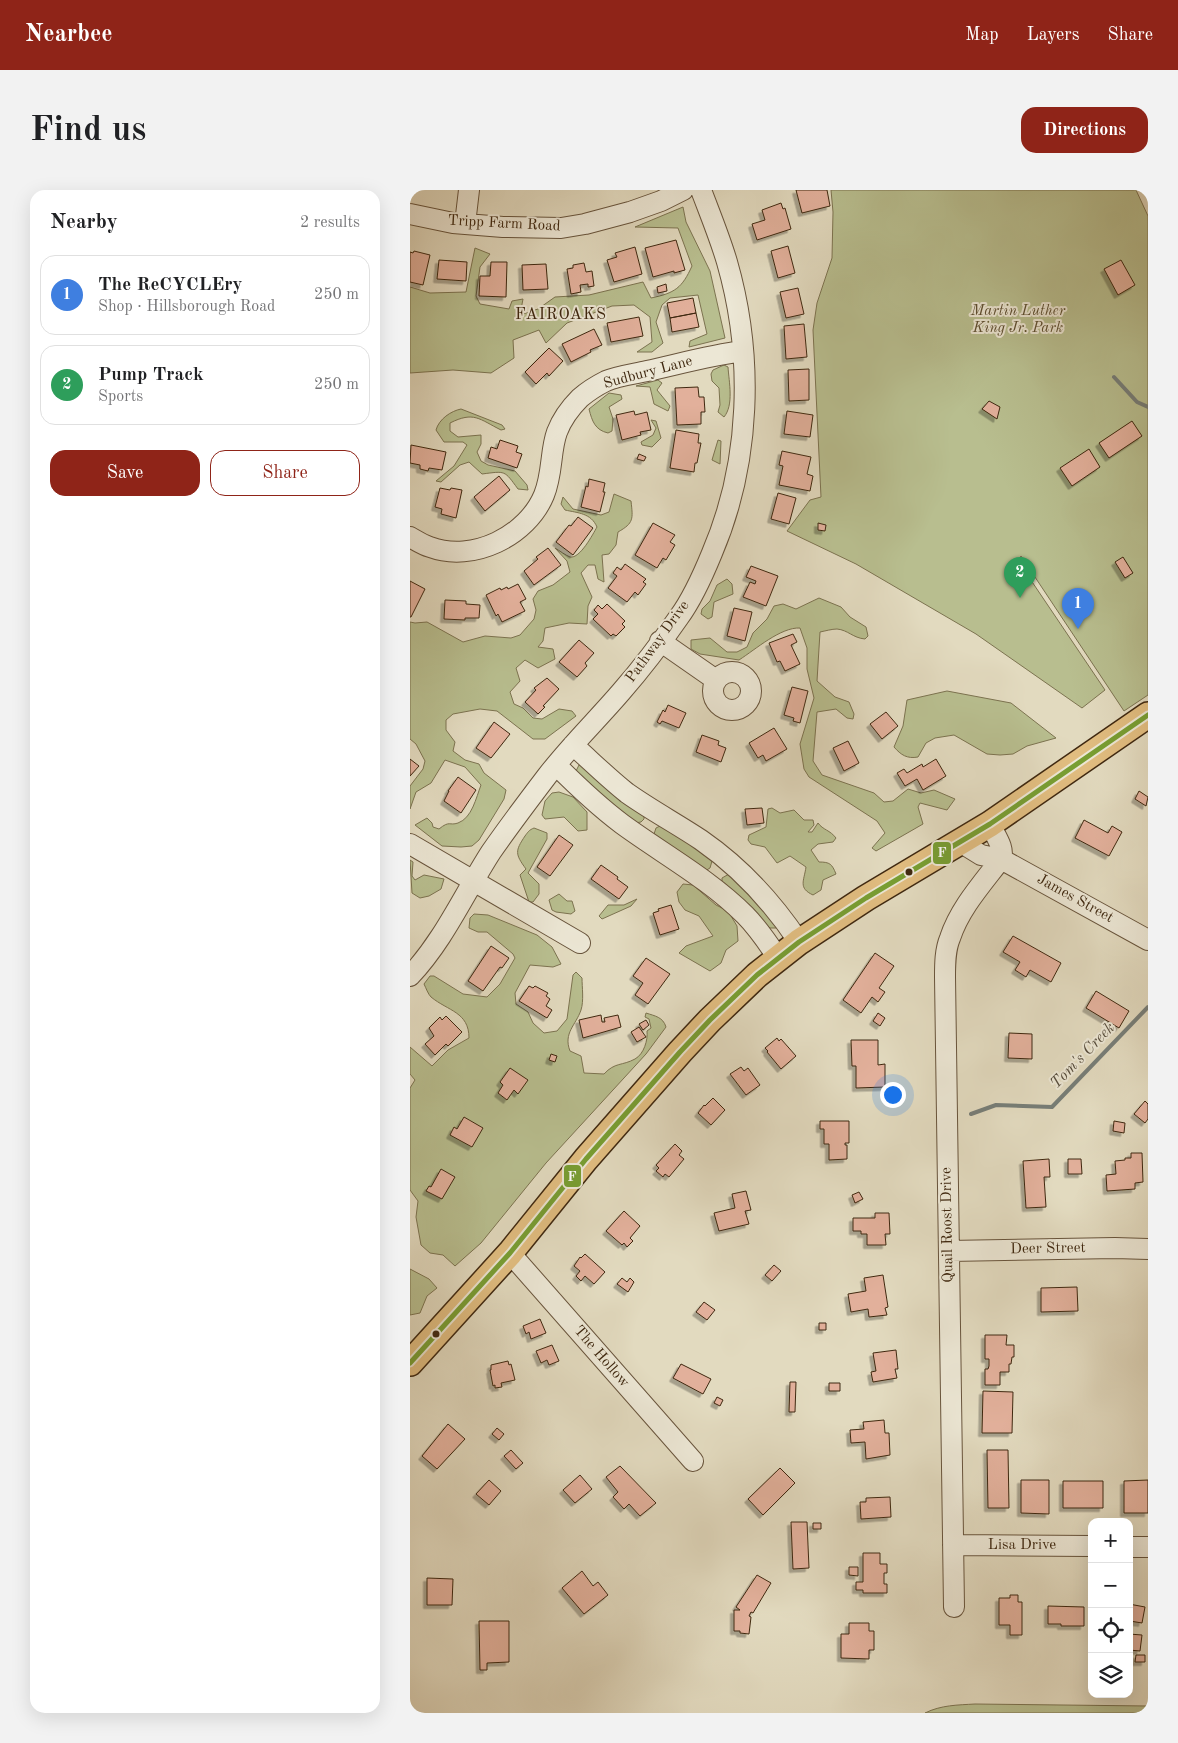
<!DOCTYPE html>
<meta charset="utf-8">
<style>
body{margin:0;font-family:"Old Standard TT",serif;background:#f2f2f2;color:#202124}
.controls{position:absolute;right:15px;bottom:15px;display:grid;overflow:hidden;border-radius:10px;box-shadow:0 5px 20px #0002}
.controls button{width:45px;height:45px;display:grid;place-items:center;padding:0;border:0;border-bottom:1px solid #e0e0e0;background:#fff;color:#202124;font:25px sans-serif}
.you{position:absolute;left:482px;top:904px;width:18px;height:18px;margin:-12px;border:4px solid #fff;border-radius:50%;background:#1a73e8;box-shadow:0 0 0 8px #1a73e833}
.badge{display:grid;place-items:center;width:32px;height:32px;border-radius:50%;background:#8f2418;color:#fff;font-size:16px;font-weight:700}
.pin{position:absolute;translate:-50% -41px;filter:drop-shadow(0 1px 2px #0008)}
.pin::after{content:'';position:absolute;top:26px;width:18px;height:15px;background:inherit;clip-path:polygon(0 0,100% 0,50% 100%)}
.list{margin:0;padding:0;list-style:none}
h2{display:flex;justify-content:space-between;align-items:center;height:65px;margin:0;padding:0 20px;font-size:21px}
h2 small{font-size:16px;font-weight:400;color:#757577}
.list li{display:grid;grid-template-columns:32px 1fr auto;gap:15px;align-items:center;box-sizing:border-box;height:80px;margin:0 10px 10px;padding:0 10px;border:1px solid #e0e0e0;border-radius:15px}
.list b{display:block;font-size:19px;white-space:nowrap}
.list p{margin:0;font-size:16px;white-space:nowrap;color:#757577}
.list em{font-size:16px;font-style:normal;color:#757577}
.actions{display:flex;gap:10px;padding:15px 20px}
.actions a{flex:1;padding:11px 0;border:1px solid #8f2418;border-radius:15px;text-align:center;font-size:18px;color:#8f2418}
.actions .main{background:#8f2418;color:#fff}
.icon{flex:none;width:28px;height:28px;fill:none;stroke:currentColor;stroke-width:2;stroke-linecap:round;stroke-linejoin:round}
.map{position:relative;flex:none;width:738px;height:1523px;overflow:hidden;border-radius:15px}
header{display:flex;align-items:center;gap:30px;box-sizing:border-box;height:70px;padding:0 25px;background:#8f2418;color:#fff}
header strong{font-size:24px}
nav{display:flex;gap:28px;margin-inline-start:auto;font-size:18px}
.intro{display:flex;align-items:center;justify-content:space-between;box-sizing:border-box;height:120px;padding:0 30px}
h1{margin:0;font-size:35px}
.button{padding:12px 22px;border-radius:15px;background:#8f2418;color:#fff;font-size:18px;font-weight:700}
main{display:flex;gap:30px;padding:0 30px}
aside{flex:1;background:#fff;border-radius:15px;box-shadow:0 5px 20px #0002}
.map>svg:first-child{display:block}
.green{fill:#b8be8f;stroke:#7c7350}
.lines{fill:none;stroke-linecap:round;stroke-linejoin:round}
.stream{stroke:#777e78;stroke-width:4}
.building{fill:#e2b09b;stroke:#3f2810;filter:url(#shadow)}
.minor-casing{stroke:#68543c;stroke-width:22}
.major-casing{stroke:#3f2810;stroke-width:28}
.minor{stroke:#ece7d5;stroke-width:20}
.major{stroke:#e1bd80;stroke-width:25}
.bus-1-casing{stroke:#ece7d5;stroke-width:9}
.bus-1{stroke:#789e32;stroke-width:5}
.bus-dot{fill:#3f2810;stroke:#ece7d5;stroke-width:2}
.labels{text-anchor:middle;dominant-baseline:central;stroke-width:4;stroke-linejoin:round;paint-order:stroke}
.street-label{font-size:15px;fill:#3f2810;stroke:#ece7d5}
.park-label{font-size:15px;font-style:italic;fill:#5d4e30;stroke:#ece7d5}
.neighbourhood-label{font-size:16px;letter-spacing:1px;fill:#3f2810;stroke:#ece7d5}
.water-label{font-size:16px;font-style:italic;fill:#564c3c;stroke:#ece7d5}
.line-badge{stroke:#ece7d5;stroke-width:2}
.badge-label{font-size:14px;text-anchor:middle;font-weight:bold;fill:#fff}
</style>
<header>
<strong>Nearbee</strong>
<nav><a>Map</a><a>Layers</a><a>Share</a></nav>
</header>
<div class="intro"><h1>Find us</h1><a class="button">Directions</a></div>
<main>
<aside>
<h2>Nearby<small>2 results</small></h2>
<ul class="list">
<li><span class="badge" style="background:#3f7fe0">1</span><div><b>The ReCYCLEry</b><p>Shop · Hillsborough Road</p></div><em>250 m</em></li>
<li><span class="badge" style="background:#2e9e5b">2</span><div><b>Pump Track</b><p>Sports</p></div><em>250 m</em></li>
</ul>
<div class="actions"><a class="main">Save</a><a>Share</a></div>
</aside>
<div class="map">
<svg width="738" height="1523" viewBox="0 0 738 1523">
<defs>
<filter id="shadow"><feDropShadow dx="-3.5" dy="3.5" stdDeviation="0" flood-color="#0004"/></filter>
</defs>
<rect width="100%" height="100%" fill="#e2dabf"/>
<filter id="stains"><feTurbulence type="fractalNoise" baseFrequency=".004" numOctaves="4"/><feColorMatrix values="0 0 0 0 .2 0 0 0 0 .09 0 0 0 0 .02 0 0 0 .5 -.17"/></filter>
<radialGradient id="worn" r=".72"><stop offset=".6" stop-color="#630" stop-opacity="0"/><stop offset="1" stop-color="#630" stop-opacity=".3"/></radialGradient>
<!-- green -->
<path class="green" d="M421 0H726L738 26V505L714 521 611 366 608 371 695 500 672 518 566 444 446 374 377 341 400 310 411 307 403 140 407 113 422 68 423 22Z
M273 17 276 32 300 81 315 148 279 157 280 151 297 144 288 105 260 108 252 115 246 132 253 153 242 162H227L242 152 240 127 224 115 202 116 157 133 136 153 129 140 103 150 104 168 81 183 43 180 0 183V97L20 103 56 102 65 58 80 64 70 77 66 106 70 114 99 119 102 111 113 109 110 125 128 119 145 107 179 105 233 92 241 108C265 103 272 98 282 76L268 38 225 37Z
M314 175 318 177C319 192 324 215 314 227L308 222 310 215 309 198 302 191 301 184 303 180Z
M248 190 252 193 247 200 260 216 258 221 244 214 240 197 226 196Z
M199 203 211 205 212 209 199 217 203 229 202 241 198 243C185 240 182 231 179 219Z
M51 219 92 235 95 239 91 240C69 229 64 221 40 233V241L48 247 71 245V254L67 262 71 271 78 275 105 281 117 295 118 300 108 299C94 280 96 281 72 284L59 272 50 275 31 292 26 291 44 276 57 255 53 252H34L26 240C29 229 41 221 51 219Z
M241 230 246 231 251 248 242 257 232 255 231 252 243 245 246 238Z
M308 250 311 251 310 274 302 270Z
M204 304 221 311C223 329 224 333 208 342L206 355 199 364 192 365 194 392 188 389 185 375H178L171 383 182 407 178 416 177 434 159 433 135 438 133 451 128 457 143 459 145 469 128 478 115 470 106 478 110 491 100 502 104 514 113 518 123 528 132 529 149 519 162 521 166 526 135 549H123L87 521 70 519 43 524 36 530V540L45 552 43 561 55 570 69 574 74 583 96 600 94 609 69 650 62 656 51 657 32 656 5 635 17 628 22 633 23 637 29 639C40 630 39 636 48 633 62 628 66 608 71 595L55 577 35 570 21 593 6 602 0 619V596L13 579 15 571 6 554 0 549V432L5 433 17 432 53 452 75 446 101 448 110 445 124 429 126 420 123 409 128 401 143 395 160 382 157 371 145 358C150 361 155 365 160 367 170 369 183 344 187 337 181 323 168 323 155 320L151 314 153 307 163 319 191 325 199 322Z
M317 389 322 394 323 404 304 412 302 427 298 429 291 424 292 419 300 411 307 395Z
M409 408 431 417 440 427 456 437 458 446 455 449C443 448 438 440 427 439 422 439 415 441 410 442L407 491 425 507 439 512 444 524 443 529 437 528 426 519 407 522 403 571 412 585 464 603 474 612 483 611 498 599 511 603 524 600 545 609 537 620 510 613 508 617 513 634 466 661 462 658 475 643 467 631 399 587 394 579 390 554 404 508 397 479V458L390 438C371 437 346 459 329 470L290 464 281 459V450L300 448 317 462H327L337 457 343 443 357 429 364 416 373 414 386 419Z
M537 501 601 513 646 548 617 556 603 564 590 565 577 564 544 545 525 548 516 553 508 567C497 569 491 565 484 557L493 536 497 510Z
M169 575H172L234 623V629L231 632 225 633 219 628 167 584 166 581Z
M149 602 163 607 177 622V640L168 641 154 627 135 629 132 625 135 611 142 603Z
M362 618 370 623 384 620 394 630H403L404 635 398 642H402L408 633C413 640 420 640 426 648L423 652 408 654 401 660 409 672C420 672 422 674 426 684L413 690 411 700 403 705C388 698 394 691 396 677L380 666 367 673 355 657 341 654 338 650 339 645 356 637 358 619Z
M252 635 255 636 302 671 300 678 295 681 244 644 246 638Z
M124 638 137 643V649L118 683 129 694V704L123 712H119L110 685 116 679C105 664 105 661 115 646 118 642 119 640 124 638Z
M0 670 3 672 2 686 5 690 14 685 34 689 31 699 19 706 10 708 2 703Z
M319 684 368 735 366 738H360L312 692V688Z
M273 694 283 695 306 715 318 721 327 736 328 751 316 760 311 773 300 781 269 763 276 756 303 746 289 726 275 720 269 712 267 702Z
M149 704 157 711H162L165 721 161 724 146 722 142 720 139 710Z
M227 709 221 716 192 729 189 726 198 715H214Z
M64 724 78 725 127 745 142 757 151 774 143 777 120 775 105 803 106 814 118 822 123 833 134 843 147 841 157 829 163 785 166 782 172 788C172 797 174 811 171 820 166 835 153 843 160 861L171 866 174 883 194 884C205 872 212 876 225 869 234 864 238 850 237 841L241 838 239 829 235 827 236 823C245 826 253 827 256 837L236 864 136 973 71 1053 45 1076 33 1065 20 1063 11 1055 6 1027 8 1011 0 1000V898L5 890 0 884V857L22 876 38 860 59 848C59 822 38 821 21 807 18 804 16 798 14 794L20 786H24L53 804 77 807 90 794 105 768 103 764 77 742H68L59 738 60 728Z
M0 1079 19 1089 27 1098 17 1106 10 1123 0 1125Z
M565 1514 738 1516V1523H515C531 1515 548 1515 565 1514Z"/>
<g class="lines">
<!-- stream -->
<path class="stream" d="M704 187 727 212 738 217
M561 924 586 915 642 917 738 817"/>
</g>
<!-- building -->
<path class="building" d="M386 0H417L420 16 392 23Z
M371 13 373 19 375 18 381 39 347 50 342 34 355 30 352 20Z
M266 50 275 80 264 83V81L243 87 235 58Z
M378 56 385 83 368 88 361 61Z
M225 57 232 84 204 92 197 70 207 67 205 63Z
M4 61 20 65 13 95 0 92V62L3 63Z
M29 70 57 72 56 91 27 89Z
M711 70 725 95 708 105 694 79Z
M81 72H97L96 107 69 106 70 86H80Z
M174 73 176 82 182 81 184 96 178 97V94L170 95 171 102 161 104 157 79 163 78V75Z
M136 74 138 99 113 100 112 75Z
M256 94 257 101 248 103 247 97Z
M388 98 394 124 376 128 370 102Z
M283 108 286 123 260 128 257 113Z
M286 123 289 137 262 142 260 128Z
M229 127 233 146 201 152 197 133Z
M394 134 397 167 376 169 374 136Z
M184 139 192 155 180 160 181 162 161 172 152 154Z
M139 158 153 171 139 186 137 183 126 194 115 182Z
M399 179V210L379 211 378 180Z
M288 197 289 207H294L295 222H291V234L267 235 265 198Z
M579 211 590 217 587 229 572 219Z
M224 221 225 225 237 222 241 240 230 242 231 245 212 250 206 225Z
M377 221 403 225 400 247 374 244Z
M722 231 732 246 699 268 689 253Z
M266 240 289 244 288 253H291L287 273H285L284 282 260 278Z
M90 250 108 256 106 262 112 264 107 278 78 268 81 257 87 259Z
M1 255 36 262 32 280 19 278 18 281 10 279V275L0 273Z
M679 259 690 277 662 296 650 278Z
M372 261 401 267 397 284 403 286 400 301 369 295 373 276 369 275Z
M229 264 236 267 234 271 227 269Z
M89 286 100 300 75 321 64 307Z
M179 289 195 293 193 302H195L190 322 171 317 176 296 178 297Z
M30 298 40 300 41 298 52 300 46 328 31 324 32 319 25 317Z
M368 303 386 308 379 334 361 329Z
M168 327 183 338 163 365 146 352 159 335 161 336Z
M243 333 265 345 260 352 265 355 256 370 253 368 247 378 225 365Z
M408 333 416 335 415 341 408 340Z
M138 358 151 375 124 395 114 381 128 369 126 367Z
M713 367 723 383 715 388 705 372Z
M215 374 236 389 233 392 236 394 228 405 225 402 217 412 198 398 207 386 203 383 207 377 211 380Z
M341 376 368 386 356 416 333 407 340 392 345 394 346 391 336 387Z
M0 391 15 399 1 427H0Z
M108 394 116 409 110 412 115 421 92 432 88 424 86 426 76 405 90 398 91 400 97 397 98 399Z
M35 410 56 411V414L70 415 69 428H55V430L34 429Z
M197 414 215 431 212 434 215 437 206 446 203 444 201 446 183 429 188 424 184 420 188 415 192 419Z
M324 418 342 422 335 451 317 446Z
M383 444 387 452 381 455 390 474 375 481 370 471 367 472 359 453Z
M169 450 184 463 175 473 177 476 167 487 149 472Z
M137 488 149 499 133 516 135 517 128 524 115 512 126 500 124 498Z
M382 497 398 501 390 533 383 531 384 528 374 525Z
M258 515 276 523 269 538 252 531 250 534 247 532 253 520 255 522Z
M476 522 488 536 472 549 460 534Z
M84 532 100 544 81 568 66 558Z
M364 538 377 559 356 571 353 565 348 568 339 553Z
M292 545 309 551 308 555 316 558 311 572 286 562Z
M438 551 449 573 434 581 423 558Z
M0 569 9 576 0 586Z
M526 569 536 586 513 600 507 589 495 596 487 583 494 579 497 583 512 574 513 577Z
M48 587 66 600 51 623 34 611 39 601H38Z
M729 601 738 607 736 616 725 609Z
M352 618 354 633 337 635 335 619Z
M674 630 698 643 702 636 712 642 699 666 665 648Z
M149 645 163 655 140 686 127 677Z
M191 675 208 687 207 689 218 697 209 709 181 689Z
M261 715 269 739 250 745 243 723 249 721 248 719Z
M603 746 651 773 641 792 620 780 616 787 605 780 610 772 593 762Z
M81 756 99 768 92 778 90 777 73 801 58 791Z
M465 763 484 776 469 798 475 802 468 812 462 807 451 823 433 810Z
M236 768 260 784 238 814 225 805 233 793 223 786Z
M119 796 123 798 125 796 138 803 136 806 140 809 136 816 142 820 137 828 109 811Z
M686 801 719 821 709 838 676 818Z
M468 823 475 828 470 836 463 831Z
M191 825 192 832H195L194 828 208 825 211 837 173 848 169 830Z
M36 826 52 842 38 856 36 854 25 865 15 854 24 846 19 838 30 827 32 830Z
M236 830 239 835 233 840 229 834Z
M229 837 236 847 227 852 221 842Z
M599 843 622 844V869L598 868Z
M367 848 369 851 371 849 386 866 371 879 357 862 358 861 355 858Z
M441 850H468V875L475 874V897L446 898V876H442Z
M141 864 147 866 145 872 139 870Z
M331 877 334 881 338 878 350 895 336 905 320 884Z
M100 878 118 890 108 904 104 900 97 910 88 903 93 895 90 892Z
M303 908 315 920 301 935 288 923 294 915 295 916Z
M735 911 738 914V929L735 933 724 924Z
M54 927 73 938 62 957 40 945 44 937 47 939Z
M410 931H439V953H435V955H437V969L419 970V954H414V939H410Z
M704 931 715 933 714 943 703 941Z
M265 954 272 961 269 965 274 969 259 987 255 984 253 987 246 981 249 978 246 975Z
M721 963H732L733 992 725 993V999L697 1001 696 985 706 984 705 971 715 970V968H721Z
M639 969 640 987H634L636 1017 616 1018 613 971Z
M658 969H671L672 984H658Z
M31 979 45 987 32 1009 16 1001 19 996 21 997Z
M336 1001 341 1020 335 1021 339 1034 309 1041 304 1023 325 1018 322 1004Z
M449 1002 453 1009 445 1013 442 1005Z
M214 1021 230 1036 220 1048 223 1051 217 1057 214 1053 212 1055 196 1041Z
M465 1023H479L480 1044H475L476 1055H457V1044H451V1041H443V1028H465Z
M175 1064 195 1082 184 1094 175 1086 171 1091 166 1086 170 1081 164 1076 170 1067 171 1068Z
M364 1075 371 1081 362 1091 355 1085Z
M473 1085 478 1117 475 1118 477 1125 459 1127 458 1119 441 1122 438 1104 456 1101 454 1088Z
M212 1088 217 1092 220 1088 224 1092 218 1102 207 1094Z
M667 1097 668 1121 631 1122V1098Z
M294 1112 305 1120 297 1130 286 1122Z
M130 1129 136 1143 121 1149 119 1142 116 1144 113 1136Z
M409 1133H416V1140H409Z
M575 1145H597L596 1155H604V1167H602L601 1174H599V1182H590V1195H575V1179H578L579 1176V1169H575Z
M142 1155 149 1171 139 1175 137 1170 131 1173 126 1161Z
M486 1160 488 1179H485L487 1188 463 1192 461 1182 466 1181 463 1163Z
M98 1171 99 1175 101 1174 105 1190 91 1193 92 1197 85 1198V1195L83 1196 80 1180H81V1175Z
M271 1174 301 1189 293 1204 263 1188Z
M380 1192H386L385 1222H379Z
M419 1193H430V1201H419Z
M573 1201 603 1202 602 1243H572Z
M307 1207 313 1210 310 1216 304 1213Z
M474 1230 475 1243H479L480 1265 456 1269 455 1252 441 1253 440 1240 454 1239 453 1232Z
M38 1234 55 1249 27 1279 12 1266Z
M87 1238 94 1244 89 1250 82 1244Z
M101 1260 113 1273 106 1279 94 1266Z
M577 1260H598L599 1318H578Z
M210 1276 246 1313 230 1326 219 1314 214 1319 203 1307 208 1302 196 1287Z
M370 1278 385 1293 353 1325 338 1309Z
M170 1285 182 1299 165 1313 153 1300Z
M79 1290 91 1301 79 1315 66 1304Z
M611 1290H639V1324L611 1323Z
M738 1290V1323H714V1291Z
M653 1291H693V1318H653Z
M480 1307 481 1327 451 1329 450 1312H456V1308Z
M381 1332H397L399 1378 383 1379Z
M403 1333H411V1339H403Z
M453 1363H470V1374H477V1383H474V1394H477V1403H453V1400H446V1392H453Z
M439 1377H448V1386L439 1385Z
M172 1381 183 1396 188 1392 198 1405 174 1424 152 1398Z
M347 1385 361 1393 343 1423 341 1422 339 1426 341 1427 339 1444 330 1443V1441H324V1420H330L326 1417Z
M17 1388 43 1389 42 1415H17Z
M600 1405H608V1412H612V1445H600V1435H589V1408H600Z
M719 1414 735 1417 732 1433 720 1431 719 1434Z
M638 1416 674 1417V1436H651V1434H638Z
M69 1431H99V1472L77 1473V1480H70Z
M439 1433H459V1441H464V1460H459V1469L431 1468V1444H439Z
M719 1444 732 1445 730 1461 719 1460Z
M726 1465H735V1472H725Z"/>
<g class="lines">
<!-- minor casing -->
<g class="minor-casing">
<path id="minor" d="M0 24 43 33 93 37 151 38 175 34 220 22 251 11 273 0
M55 34 59 0
M0 347C7 351 13 355 20 357 63 373 117 346 134 305 143 283 140 261 147 242 152 229 161 217 170 208 177 202 188 195 196 191 208 186 224 184 237 181 269 174 301 165 333 161
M250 451 306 490
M303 501a19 19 0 1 1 38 0a19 19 0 1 1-38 0Z
M163 555C181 571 198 588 217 603 241 620 267 634 291 650 330 677 363 713 389 752
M146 575C167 596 188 616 212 634 253 664 299 689 335 725 348 738 358 753 368 768
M550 652 571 665 591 669 738 750
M0 654 170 753
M0 786C34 750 54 704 81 662 99 636 118 611 137 586 160 556 187 530 211 502 232 478 251 453 269 427 283 408 293 385 302 363 341 272 344 166 317 72 310 48 300 24 291 0
M539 1061 705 1058 738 1059
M100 1063 283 1271
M543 1355 682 1356
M719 1357H738
M544 1417 535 787C535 774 535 760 540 748 550 718 572 694 591 669 595 657 585 646 580 634"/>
</g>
<!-- major casing -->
<g class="major-casing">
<path id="major" d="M0 1173 100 1063 176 969 270 862 300 830 347 785 389 752 456 708 580 634 738 525"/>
</g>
<!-- minor -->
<use href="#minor" class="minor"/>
<!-- major -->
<use href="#major" class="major"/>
<!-- bus-1 casing -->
<g class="bus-1-casing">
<path id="bus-1" d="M0 1173 100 1063 176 969 270 862 300 830 347 785 389 752 456 708 580 634 738 525"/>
</g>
<!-- bus-1 -->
<use href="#bus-1" class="bus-1"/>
</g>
<!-- markers -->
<g class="bus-dot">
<circle cx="499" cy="682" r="4.5"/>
<circle cx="26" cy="1144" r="4.5"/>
</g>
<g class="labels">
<!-- street labels -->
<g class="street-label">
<text transform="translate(94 34) rotate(3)">Tripp Farm Road</text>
<text transform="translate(238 183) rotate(-15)">Sudbury Lane</text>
<text transform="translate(248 452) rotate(-54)">Pathway Drive</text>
<text transform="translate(665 709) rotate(29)">James Street</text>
<text transform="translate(538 1035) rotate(-91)">Quail Roost Drive</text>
<text transform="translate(638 1059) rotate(-1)">Deer Street</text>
<text transform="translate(191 1167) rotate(49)">The Hollow</text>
<text x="612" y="1355">Lisa Drive</text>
</g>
<!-- park labels -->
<g class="park-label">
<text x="608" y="121">Martin Luther<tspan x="608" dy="17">King Jr. Park</tspan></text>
</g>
<!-- neighbourhood labels -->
<g class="neighbourhood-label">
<text x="151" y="125">FAIROAKS</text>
</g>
<!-- water labels -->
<g class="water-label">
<text transform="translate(673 866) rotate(-46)">Tom's Creek</text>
</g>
</g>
<g class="line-badge">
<rect x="522" y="651" width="20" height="24" rx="5" fill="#789e32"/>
<rect x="153" y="974" width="19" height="24" rx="5" fill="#789e32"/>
</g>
<g class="badge-label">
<text x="532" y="667">F</text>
<text x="162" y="991">F</text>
</g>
<rect width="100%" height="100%" filter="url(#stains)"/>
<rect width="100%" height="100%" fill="url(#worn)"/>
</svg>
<div class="controls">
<button>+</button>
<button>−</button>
<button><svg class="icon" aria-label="locate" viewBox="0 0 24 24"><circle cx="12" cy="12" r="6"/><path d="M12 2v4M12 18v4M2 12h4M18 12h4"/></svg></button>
<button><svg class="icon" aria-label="layers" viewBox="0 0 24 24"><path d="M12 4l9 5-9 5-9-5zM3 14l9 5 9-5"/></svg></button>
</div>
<div class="you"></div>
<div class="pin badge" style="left:668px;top:439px;background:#3f7fe0">1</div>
<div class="pin badge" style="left:610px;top:408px;background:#2e9e5b">2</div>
</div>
</main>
